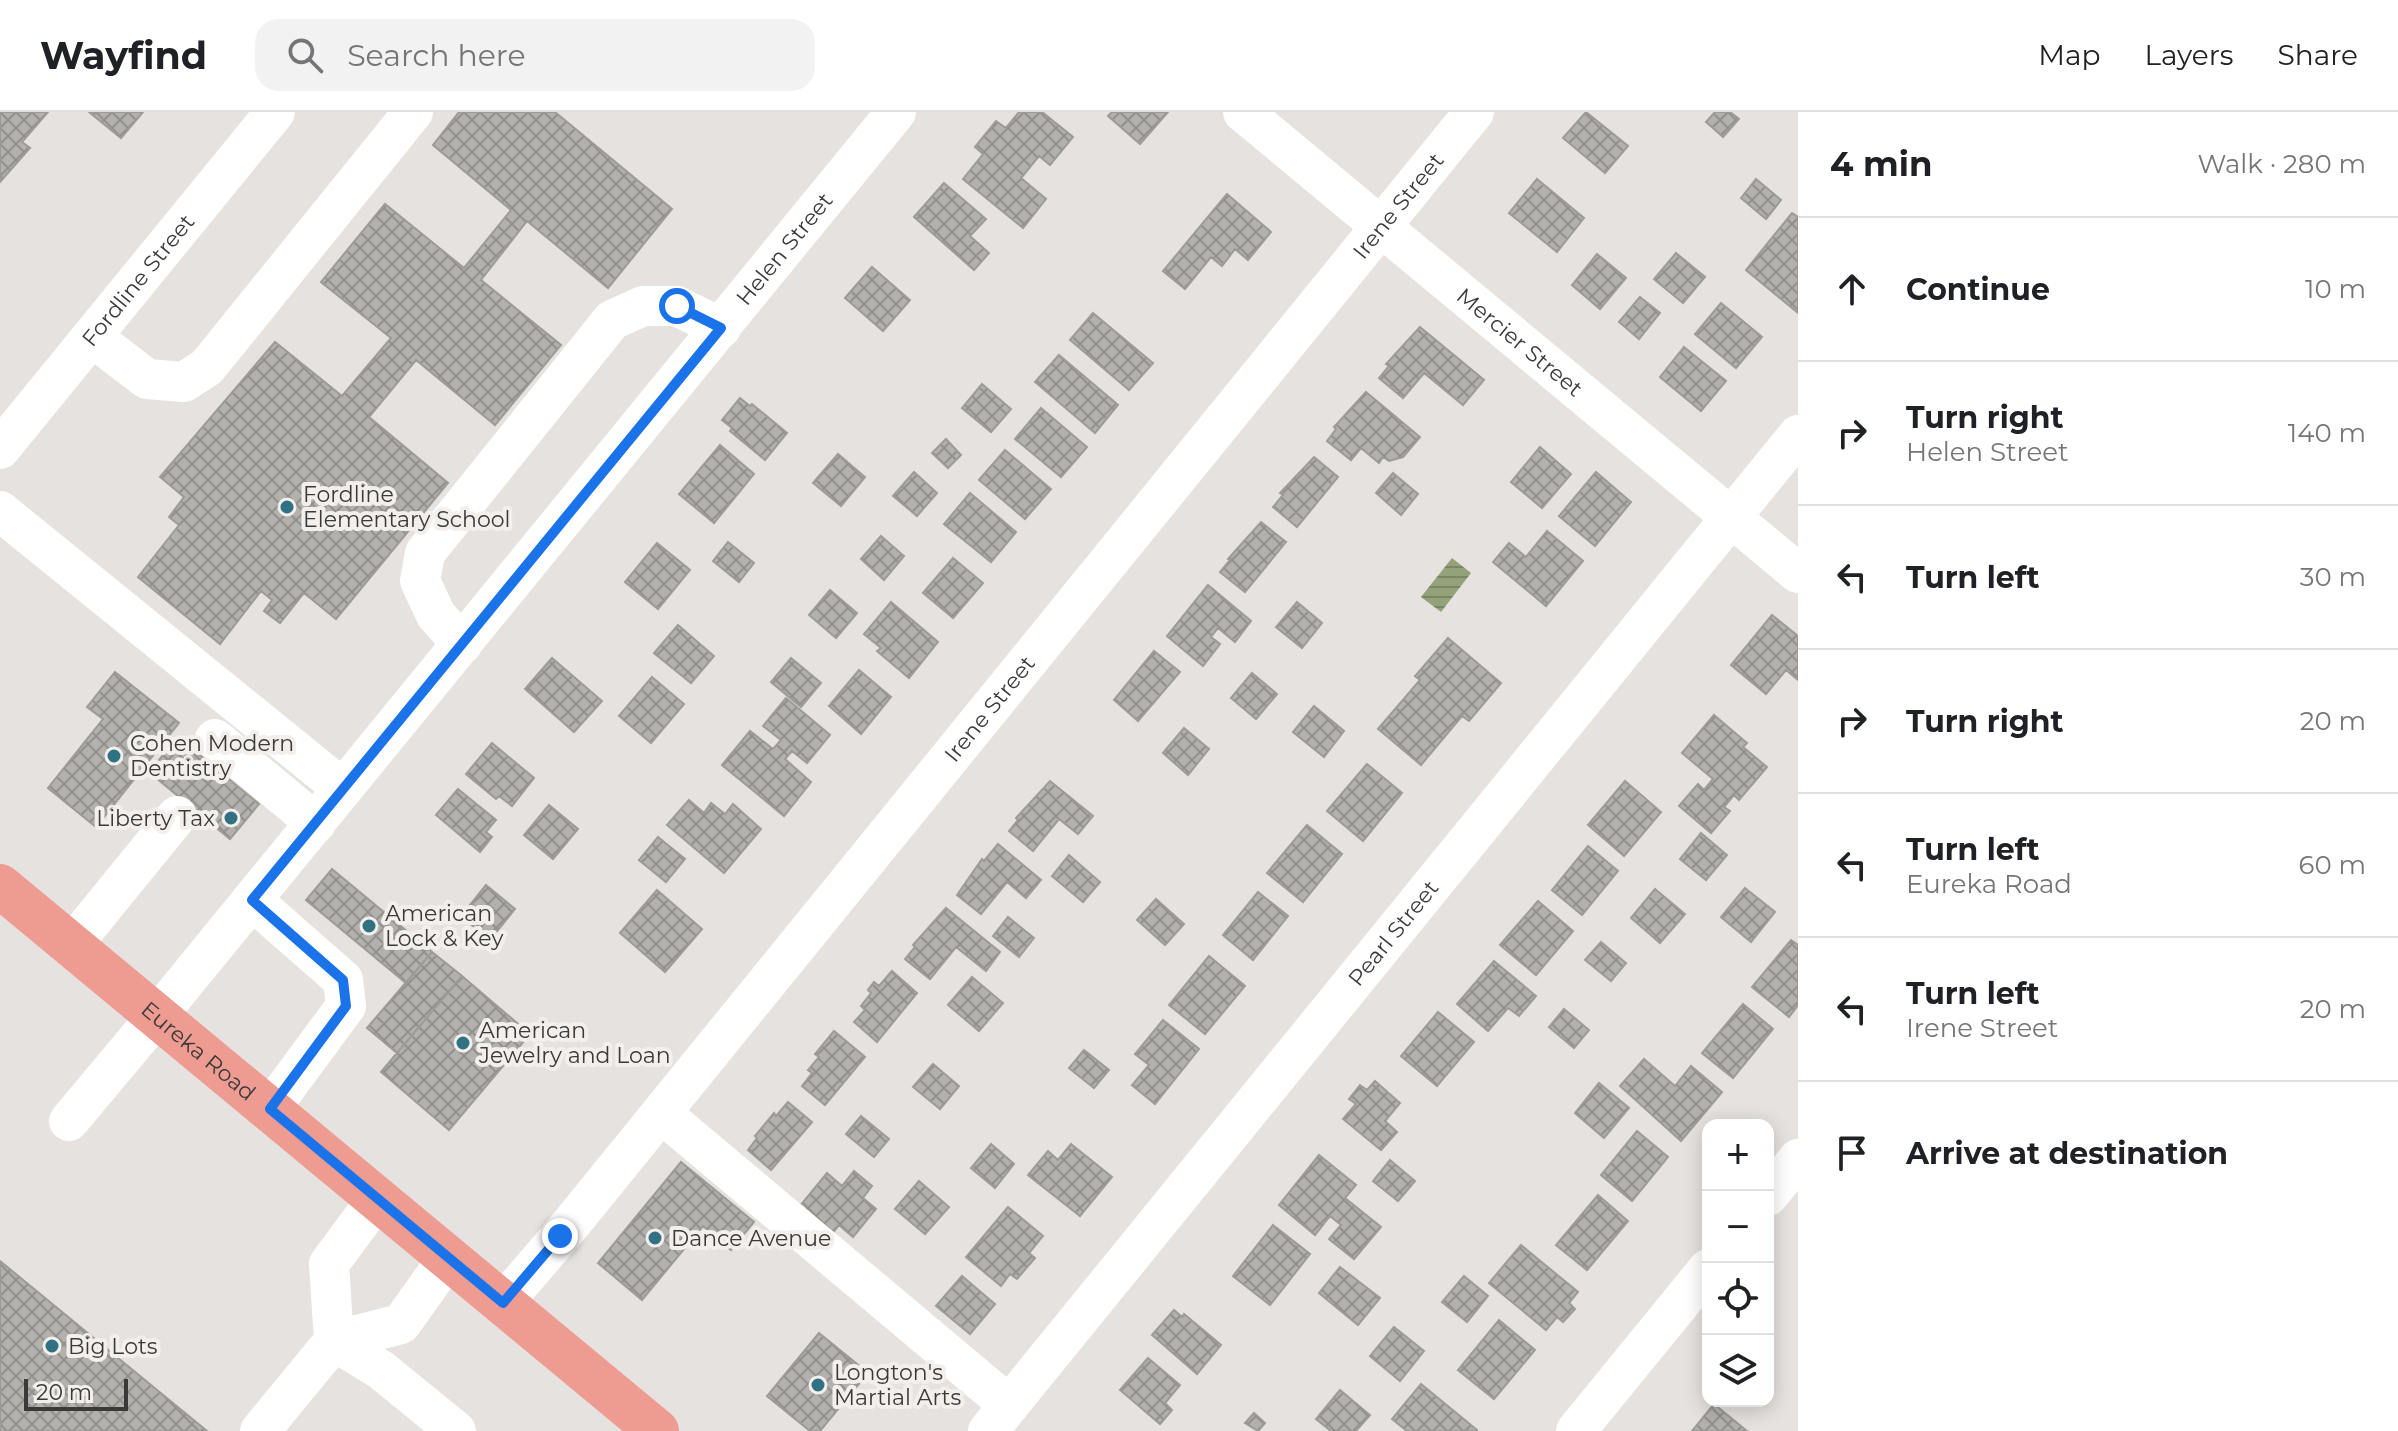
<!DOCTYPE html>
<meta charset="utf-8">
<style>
body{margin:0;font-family:Montserrat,sans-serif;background:#f2f2f2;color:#202124}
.controls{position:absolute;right:24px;bottom:24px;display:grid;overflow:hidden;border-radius:16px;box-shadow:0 4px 20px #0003}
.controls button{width:72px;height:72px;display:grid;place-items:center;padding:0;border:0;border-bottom:2px solid #e0e0e0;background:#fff;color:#202124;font:40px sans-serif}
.scale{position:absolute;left:24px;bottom:20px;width:104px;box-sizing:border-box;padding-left:8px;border:4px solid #3b3a39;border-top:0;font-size:22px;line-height:28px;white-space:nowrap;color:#3b3a39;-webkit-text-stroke:6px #f2efec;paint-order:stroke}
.stop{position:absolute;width:24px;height:24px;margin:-18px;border:6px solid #1a73e8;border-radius:50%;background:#fff}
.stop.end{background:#1a73e8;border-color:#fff;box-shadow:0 2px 8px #0008}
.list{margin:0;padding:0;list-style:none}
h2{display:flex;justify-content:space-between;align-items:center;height:104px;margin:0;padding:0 32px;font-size:34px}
h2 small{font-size:26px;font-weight:400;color:#757577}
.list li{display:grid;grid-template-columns:52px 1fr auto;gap:24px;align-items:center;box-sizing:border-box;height:144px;padding:0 32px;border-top:2px solid #e0e0e0}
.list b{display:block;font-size:30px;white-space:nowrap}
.list p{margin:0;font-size:26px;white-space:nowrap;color:#757577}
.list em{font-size:26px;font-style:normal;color:#757577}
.icon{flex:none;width:44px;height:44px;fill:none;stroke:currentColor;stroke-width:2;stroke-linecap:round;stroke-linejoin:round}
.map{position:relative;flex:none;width:1798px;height:1319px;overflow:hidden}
header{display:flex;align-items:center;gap:48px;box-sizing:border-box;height:112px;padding:0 40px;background:#fff;border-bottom:2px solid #e0e0e0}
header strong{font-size:38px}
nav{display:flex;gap:44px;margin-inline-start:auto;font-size:28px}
.search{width:560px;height:72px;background:#f2f2f2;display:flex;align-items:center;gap:20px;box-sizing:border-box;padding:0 28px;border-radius:24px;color:#757577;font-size:30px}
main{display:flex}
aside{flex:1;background:#fff}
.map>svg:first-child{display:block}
.water{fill:url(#water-rules)}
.building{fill:url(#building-cross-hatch);stroke:#9c9b97;stroke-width:2}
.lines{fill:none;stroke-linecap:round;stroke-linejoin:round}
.minor{stroke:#fff;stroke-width:40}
.major{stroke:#ee9b92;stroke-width:44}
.route{stroke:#1a73e8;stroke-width:10}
.poi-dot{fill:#307284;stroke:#f2efec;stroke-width:3}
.labels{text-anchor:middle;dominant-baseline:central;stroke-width:8;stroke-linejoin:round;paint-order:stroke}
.street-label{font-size:22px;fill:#3b3a39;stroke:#f2efec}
.poi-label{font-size:22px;fill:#3b3a39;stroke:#f2efec;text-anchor:start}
</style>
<header>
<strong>Wayfind</strong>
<div class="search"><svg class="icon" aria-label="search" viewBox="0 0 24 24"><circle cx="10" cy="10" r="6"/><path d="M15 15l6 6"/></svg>Search here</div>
<nav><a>Map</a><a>Layers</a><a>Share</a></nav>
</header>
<main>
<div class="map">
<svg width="1798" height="1319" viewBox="0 0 1798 1319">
<defs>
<pattern id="water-rules" width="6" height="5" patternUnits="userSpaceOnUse" patternTransform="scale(2)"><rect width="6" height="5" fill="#93a279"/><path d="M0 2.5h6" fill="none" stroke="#798564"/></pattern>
<pattern id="building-cross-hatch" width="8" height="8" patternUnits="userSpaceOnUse" patternTransform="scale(2)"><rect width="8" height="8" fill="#b2b1ad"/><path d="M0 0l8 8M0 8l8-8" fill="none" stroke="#92918e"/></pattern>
</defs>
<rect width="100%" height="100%" fill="#e5e2df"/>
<!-- water -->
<path class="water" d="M1452 446 1471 461 1441 500 1421 485Z"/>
<!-- building -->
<path class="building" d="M0 0H48L22 30 30 36 0 70Z
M89 0H143L121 26Z
M459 0H555L672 97 608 176 527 109 481 168 561 233 495 313 416 248 369 305 448 371 336 507 304 481 280 511 264 499 272 488 261 479 220 532 138 465 179 413 169 405 184 385 160 365 275 230 342 284 391 226 321 170 385 92 464 156 511 98 433 33Z
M1019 0H1042L1073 25 1050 53 1039 44 1021 66 1046 87 1023 116 963 67 983 42 975 35 996 9 1006 16Z
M1112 0H1168L1140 32 1108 4Z
M1586 0 1628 34 1605 61 1563 26Z
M1715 0H1730L1739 7 1723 25 1706 10Z
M1537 67 1584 106 1557 140 1509 101Z
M1756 67 1781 88 1766 107 1741 86Z
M944 71 986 107 970 124 989 141 974 158 914 105Z
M1227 82 1271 120 1248 148 1235 137 1222 154 1211 145 1185 177 1163 159Z
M1792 101 1798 105V201L1746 158Z
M1676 141 1705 165 1683 191 1654 167Z
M1597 142 1626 166 1600 197 1572 173Z
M872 155 910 188 883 219 845 186Z
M1640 185 1660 201 1639 227 1619 210Z
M1721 191 1762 225 1736 256 1695 222Z
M1093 201 1153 251 1129 278 1070 228Z
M1420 215 1484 268 1463 293 1424 261 1403 286 1379 266 1389 254 1386 252Z
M1684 235 1726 269 1701 299 1660 265Z
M1059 243 1118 293 1095 321 1035 270Z
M982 272 1011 297 991 320 962 296Z
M1366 280 1420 325 1403 345 1389 349 1383 345 1379 351 1361 336 1351 348 1327 329 1336 317 1334 315Z
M740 286 750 294 752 292 787 321 765 348 730 319 732 316 722 308Z
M1041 296 1087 335 1061 365 1015 327Z
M946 327 961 343 948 356 932 341Z
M720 333 754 362 714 411 679 382Z
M1540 335 1571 362 1542 396 1511 370Z
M1005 338 1051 377 1025 407 979 368Z
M838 342 865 365 841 394 813 371Z
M1314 345 1338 365 1297 415 1273 395 1283 383 1280 381Z
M914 360 937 381 917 404 893 384Z
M1596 360 1631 390 1595 434 1559 404Z
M1393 361 1418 382 1401 403 1376 381Z
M970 381 1016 420 991 450 944 412Z
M1261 410 1286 430 1245 480 1220 460 1230 448 1228 447Z
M1547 419 1583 449 1546 494 1493 450 1509 431 1526 445Z
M881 424 904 444 884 468 861 447Z
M728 430 754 451 739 470 713 449Z
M657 431 690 458 658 497 625 470Z
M953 446 983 471 953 506 923 481Z
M1208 473 1251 509 1235 530 1218 516 1211 525 1220 532 1203 554 1167 524Z
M830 478 857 501 836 526 809 503Z
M891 490 938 530 909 566 877 539 881 536 864 522Z
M1297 490 1322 511 1302 536 1276 515Z
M1772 503 1798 524V568L1786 558 1766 582 1731 553Z
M678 513 714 544 691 571 654 541Z
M1448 526 1501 571 1469 609 1462 604 1421 653 1378 617 1420 568 1415 564Z
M1154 539 1180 560 1138 609 1114 588Z
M552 546 602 589 574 620 525 577Z
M791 546 821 571 801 595 771 570Z
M859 558 891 585 861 622 829 594Z
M115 560 179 611 96 715 48 676 103 607 87 595Z
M1252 561 1277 582 1256 607 1231 586Z
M652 565 684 592 651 631 619 604Z
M786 586 830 623 807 651 792 639 785 647 811 670 784 704 722 653 750 619 773 637 781 628 763 614Z
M1314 594 1344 619 1324 645 1293 620Z
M1714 603 1747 631 1743 635 1767 655 1739 688 1734 683 1724 695 1730 699 1711 721 1679 694 1698 672 1704 678 1713 667 1682 641Z
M1184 616 1209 637 1188 663 1163 641Z
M178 625 259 692 230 727 149 660Z
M492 631 534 666 512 694 499 684 496 687 466 662Z
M1367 652 1402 681 1363 729 1327 699Z
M1050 669 1093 704 1078 722 1059 707 1033 739 1009 719 1018 708 1016 706Z
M1625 669 1661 700 1624 744 1588 713Z
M458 677 496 708 486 720 492 725 480 740 436 703Z
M689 688 704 701 711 691 725 702 733 692 761 717 724 761 667 713Z
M549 693 578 717 553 747 524 723Z
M1307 713 1342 742 1303 790 1267 761Z
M1701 721 1727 743 1706 768 1680 747Z
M658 725 685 747 666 770 639 748Z
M998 732 1041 768 1026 786 1007 770 981 802 957 783 982 747 984 749Z
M1588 734 1618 759 1582 803 1552 778Z
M1069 743 1100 770 1083 790 1052 764Z
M332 757 432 840 406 871 306 788Z
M486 773 515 797 490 828 461 804Z
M1745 776 1775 800 1751 830 1721 805Z
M1655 777 1685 802 1660 831 1631 806Z
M657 778 702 817 665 860 620 821Z
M1258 780 1288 804 1253 848 1223 823Z
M1156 787 1184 812 1165 833 1137 808Z
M1538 789 1573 819 1536 863 1500 833Z
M946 796 1000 840 986 859 956 835 930 867 905 847 915 835 913 833Z
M1008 805 1034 826 1019 845 993 824Z
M1791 828 1798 833V893L1789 905 1752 875Z
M1601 830 1626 851 1611 869 1585 848Z
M432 840 462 864 397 941 367 916Z
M1209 844 1245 874 1205 922 1169 893Z
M1494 849 1536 884 1519 904 1508 896 1488 919 1457 892Z
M892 859 917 881 877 930 854 910 865 898 861 894 871 881 868 878 874 870 879 874Z
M462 864 530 922 449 1018 381 960Z
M972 865 1003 891 979 919 948 893Z
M1743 892 1773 917 1733 966 1702 941Z
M1564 897 1589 918 1574 936 1549 915Z
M1438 900 1474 930 1437 974 1401 944Z
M1163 908 1199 937 1155 992 1132 973 1149 953 1135 942Z
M834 919 865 945 825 993 802 974 812 961 808 958 819 945 815 942Z
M1084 938 1109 958 1094 976 1069 956Z
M1644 947 1675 974 1691 954 1722 980 1681 1029 1620 974Z
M933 952 959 974 940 997 913 975Z
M1375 969 1400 991 1385 1009 1397 1020 1381 1038 1343 1007 1356 992 1349 987 1360 973 1367 978Z
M1599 971 1629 996 1604 1026 1575 1001Z
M788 990 812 1010 771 1058 748 1038 757 1026 755 1024 774 1001 776 1004Z
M861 1004 889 1027 874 1045 846 1022Z
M1637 1019 1668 1045 1632 1089 1601 1063Z
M991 1032 1014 1052 995 1076 971 1056Z
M1071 1032 1112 1065 1080 1104 1028 1063 1048 1039 1058 1048Z
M1319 1043 1356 1073 1345 1086 1381 1115 1354 1147 1329 1127 1341 1113 1330 1104 1315 1123 1279 1093Z
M1390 1048 1415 1069 1398 1089 1373 1069Z
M681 1050 754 1110 731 1138 703 1114 642 1188 598 1151Z
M854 1059 872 1074 863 1086 876 1097 853 1125 839 1113 832 1122 799 1095 827 1061 842 1074Z
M919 1069 949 1095 925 1122 895 1097Z
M1598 1083 1628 1109 1587 1158 1556 1133Z
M1008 1095 1043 1124 1029 1141 1035 1146 1017 1167 1010 1162 1001 1174 966 1145Z
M1273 1113 1310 1142 1270 1193 1233 1164Z
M1521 1133 1578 1180 1569 1191 1575 1197 1563 1210 1557 1205 1546 1218 1489 1171Z
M0 1149 207 1319H0Z
M1340 1155 1380 1186 1358 1213 1319 1181Z
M962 1164 995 1192 970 1222 936 1194Z
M1464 1164 1488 1184 1467 1210 1442 1190Z
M1174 1198 1182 1205 1184 1202 1221 1233 1197 1262 1152 1223Z
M1499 1208 1535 1238 1494 1287 1458 1258Z
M1394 1215 1424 1239 1400 1269 1370 1244Z
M819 1221 868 1261 820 1319H810L767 1284Z
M1148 1246 1180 1273 1165 1291 1172 1298 1160 1312 1120 1278Z
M1421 1272 1477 1318V1319H1407L1392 1307Z
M1340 1278 1370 1303 1356 1319H1331L1316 1307Z
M1714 1292 1747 1319H1692Z
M1254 1301 1265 1311 1258 1319 1245 1311Z"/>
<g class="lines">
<!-- minor -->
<g class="minor">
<path id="s1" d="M1243 0 1798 461"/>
<path d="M92 225 147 267 184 270 207 255 413 0"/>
<path id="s2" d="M0 337 275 0"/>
<path d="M0 399 343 677"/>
<path d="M462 532 436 503 420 469 425 441 612 208 643 194H677L721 216"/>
<path d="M215 627 316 711"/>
<path d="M252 788 343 868 346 894 270 997"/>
<path d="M72 833 177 704"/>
<path d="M661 1001 1009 1293"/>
<path id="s3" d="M69 1009 157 904 896 0"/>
<path d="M1768 1084 1798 1047"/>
<path id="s4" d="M503 1191 570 1113 1474 0"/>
<path d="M334 1229 329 1152 377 1087"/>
<path d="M334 1229 381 1258 456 1319"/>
<path d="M260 1319 334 1229 401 1212 448 1146"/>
<path id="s5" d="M988 1319 1798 323"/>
<path d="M1576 1319 1708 1157"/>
</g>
<!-- major -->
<path class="major" id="s6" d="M0 774 657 1319"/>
</g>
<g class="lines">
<!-- route -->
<path class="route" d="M560 1124 503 1191 270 997 346 894 343 868 252 788 721 216 677 194"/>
</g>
<!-- markers -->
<g class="poi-dot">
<circle cx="287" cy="395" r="8"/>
<circle cx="114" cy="644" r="8"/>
<circle cx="231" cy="706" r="8"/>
<circle cx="369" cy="814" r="8"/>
<circle cx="463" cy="931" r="8"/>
<circle cx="655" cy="1126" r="8"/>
<circle cx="52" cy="1234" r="8"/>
<circle cx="818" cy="1273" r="8"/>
</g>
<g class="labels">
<!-- street labels -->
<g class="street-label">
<text stroke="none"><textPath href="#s4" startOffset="1416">Irene Street</textPath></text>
<text stroke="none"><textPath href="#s3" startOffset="1128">Helen Street</textPath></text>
<text stroke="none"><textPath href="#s2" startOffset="218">Fordline Street</textPath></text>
<text stroke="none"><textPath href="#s1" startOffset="360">Mercier Street</textPath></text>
<text stroke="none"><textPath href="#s4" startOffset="768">Irene Street</textPath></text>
<text stroke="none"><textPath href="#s5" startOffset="642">Pearl Street</textPath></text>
<text stroke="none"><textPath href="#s6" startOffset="258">Eureka Road</textPath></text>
</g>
<!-- poi labels -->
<g class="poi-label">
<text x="303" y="382">Fordline<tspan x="303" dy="25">Elementary School</tspan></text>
<text x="130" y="631">Cohen Modern<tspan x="130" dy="25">Dentistry</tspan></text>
<text x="215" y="706" text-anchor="end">Liberty Tax</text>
<text x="385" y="801">American<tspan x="385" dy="25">Lock &amp; Key</tspan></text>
<text x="479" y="918">American<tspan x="479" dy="25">Jewelry and Loan</tspan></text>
<text x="671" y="1126">Dance Avenue</text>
<text x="68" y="1234">Big Lots</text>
<text x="834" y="1260">Longton's<tspan x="834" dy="25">Martial Arts</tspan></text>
</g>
</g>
</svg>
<div class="controls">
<button>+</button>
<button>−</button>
<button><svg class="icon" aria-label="locate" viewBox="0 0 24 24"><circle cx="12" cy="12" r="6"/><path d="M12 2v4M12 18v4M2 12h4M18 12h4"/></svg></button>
<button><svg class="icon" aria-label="layers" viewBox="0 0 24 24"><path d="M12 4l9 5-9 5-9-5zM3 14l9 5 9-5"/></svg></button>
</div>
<div class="scale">20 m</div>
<div class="stop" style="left:677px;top:194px"></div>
<div class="stop end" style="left:560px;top:1124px"></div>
</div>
<aside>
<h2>4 min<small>Walk · 280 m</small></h2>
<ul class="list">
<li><svg class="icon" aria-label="ahead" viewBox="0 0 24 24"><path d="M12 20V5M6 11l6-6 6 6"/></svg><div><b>Continue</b></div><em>10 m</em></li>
<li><svg class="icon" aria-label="right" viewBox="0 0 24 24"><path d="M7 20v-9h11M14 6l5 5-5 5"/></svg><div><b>Turn right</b><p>Helen Street</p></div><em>140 m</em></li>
<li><svg class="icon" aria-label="left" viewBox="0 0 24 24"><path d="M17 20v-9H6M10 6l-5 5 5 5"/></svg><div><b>Turn left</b></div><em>30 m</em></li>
<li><svg class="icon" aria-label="right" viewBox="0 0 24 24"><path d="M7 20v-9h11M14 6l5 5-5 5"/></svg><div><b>Turn right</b></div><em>20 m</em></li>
<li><svg class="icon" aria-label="left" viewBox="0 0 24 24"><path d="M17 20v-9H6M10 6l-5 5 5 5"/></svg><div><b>Turn left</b><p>Eureka Road</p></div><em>60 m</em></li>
<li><svg class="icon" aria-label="left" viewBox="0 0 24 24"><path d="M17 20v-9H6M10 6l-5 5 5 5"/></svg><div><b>Turn left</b><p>Irene Street</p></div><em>20 m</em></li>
<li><svg class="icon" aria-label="arrive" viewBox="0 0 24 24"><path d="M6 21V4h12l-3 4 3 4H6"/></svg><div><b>Arrive at destination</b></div></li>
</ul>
</aside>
</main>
